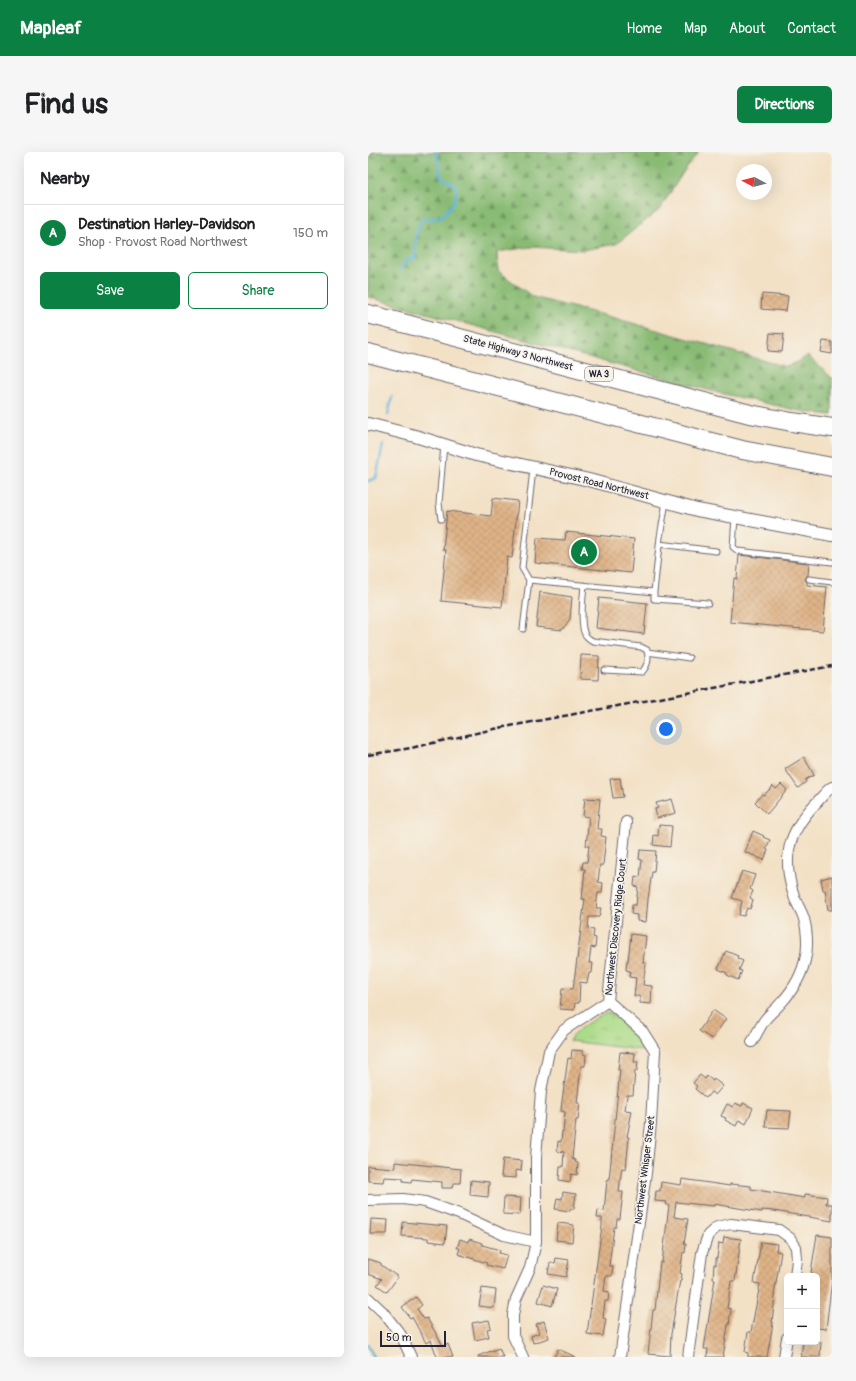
<!DOCTYPE html>
<meta charset="utf-8">
<style>
body{margin:0;font-family:Pangolin,sans-serif;background:#f6f6f6;color:#202124}
.controls{position:absolute;right:12px;bottom:12px;display:grid;overflow:hidden;border-radius:6px;box-shadow:0 4px 16px #0002}
.controls button{width:36px;height:36px;display:grid;place-items:center;padding:0;border:0;border-bottom:1px solid #e0e0e0;background:#fff;color:#202124;font:20px sans-serif}
.compass{position:absolute;left:368px;top:12px;width:36px;height:36px;border-radius:50%;background:#fff;box-shadow:0 4px 16px #0002;rotate:277deg}
.scale{position:absolute;left:12px;bottom:10px;width:66px;box-sizing:border-box;padding-left:4px;border:2px solid #22223b;border-top:0;font-size:11px;line-height:14px;white-space:nowrap;color:#22223b;-webkit-text-stroke:3px #f7f3e8;paint-order:stroke}
.you{position:absolute;left:298px;top:577px;width:14px;height:14px;margin:-10px;border:3px solid #fff;border-radius:50%;background:#1a73e8;box-shadow:0 0 0 6px #1a73e833}
.badge{display:grid;place-items:center;width:26px;height:26px;border-radius:50%;background:#0b8043;color:#fff;font-size:13px;font-weight:700}
.pin{position:absolute;translate:-50% -50%;border:2px solid #fff;box-shadow:0 1px 4px #0006}
.list{margin:0;padding:0;list-style:none}
h2{display:flex;justify-content:space-between;align-items:center;height:52px;margin:0;padding:0 16px;font-size:17px}
h2 small{font-size:13px;font-weight:400;color:#757577}
.list li{display:grid;grid-template-columns:26px 1fr auto;gap:12px;align-items:center;box-sizing:border-box;height:56px;padding:0 16px;border-top:1px solid #e0e0e0}
.list b{display:block;font-size:15px;white-space:nowrap}
.list p{margin:0;font-size:13px;white-space:nowrap;color:#757577}
.list em{font-size:13px;font-style:normal;color:#757577}
.actions{display:flex;gap:8px;padding:12px 16px}
.actions a{flex:1;padding:9px 0;border:1px solid #0b8043;border-radius:6px;text-align:center;font-size:14px;color:#0b8043}
.actions .main{background:#0b8043;color:#fff}
.map{position:relative;flex:none;width:464px;height:1205px;overflow:hidden;border-radius:6px}
header{display:flex;align-items:center;gap:24px;box-sizing:border-box;height:56px;padding:0 20px;background:#0b8043;color:#fff}
header strong{font-size:19px}
nav{display:flex;gap:22px;margin-inline-start:auto;font-size:14px}
.intro{display:flex;align-items:center;justify-content:space-between;box-sizing:border-box;height:96px;padding:0 24px}
h1{margin:0;font-size:28px}
.button{padding:10px 18px;border-radius:6px;background:#0b8043;color:#fff;font-size:14px;font-weight:700}
main{display:flex;gap:24px;padding:0 24px}
aside{flex:1;background:#fff;border-radius:6px;box-shadow:0 4px 16px #0002}
.map>svg:first-child{display:block}
.forest{fill:url(#forest-firs);stroke:#566e58}
.park{fill:url(#park-tufts);stroke:#677e62}
.lines{fill:none;stroke-linecap:round;stroke-linejoin:round}
.stream{stroke:#64b5df;stroke-width:2.5}
.building{fill:url(#building-cross-hatch)}
.service-casing{stroke:#6b656c;stroke-width:7}
.minor-casing{stroke:#6b656c;stroke-width:12}
.tertiary-casing{stroke:#6b656c;stroke-width:14}
.motorway-casing{stroke:#6b656c;stroke-width:20}
.service{stroke:#fff;stroke-width:5}
.minor{stroke:#fff;stroke-width:10}
.tertiary{stroke:#fff;stroke-width:12}
.motorway{stroke:#fff;stroke-width:18}
.rail{stroke:#22223b;stroke-width:2.5;stroke-dasharray:6 3;stroke-linecap:butt}
.labels{text-anchor:middle;dominant-baseline:central;stroke-width:3;stroke-linejoin:round;paint-order:stroke}
.shield{fill:#f7f3e8;stroke:#62616f;stroke-width:1}
.shield-label{font-size:9px;font-weight:bold;fill:#22223b}
.street-label{font-size:10px;fill:#22223b;stroke:#f7f3e8}
</style>
<header>
<strong>Mapleaf</strong>
<nav><a>Home</a><a>Map</a><a>About</a><a>Contact</a></nav>
</header>
<div class="intro"><h1>Find us</h1><a class="button">Directions</a></div>
<main>
<aside>
<h2>Nearby<small></small></h2>
<ul class="list">
<li><span class="badge">A</span><div><b>Destination Harley-Davidson</b><p>Shop · Provost Road Northwest</p></div><em>150 m</em></li>
</ul>
<div class="actions"><a class="main">Save</a><a>Share</a></div>
</aside>
<div class="map">
<svg width="464" height="1205" viewBox="0 0 464 1205">
<defs>
<pattern id="forest-firs" width="22" height="20" patternUnits="userSpaceOnUse"><rect width="22" height="20" fill="#89bb74"/><path d="M5 1l3.5 6h-7zM16 11l3.5 6h-7z" fill="#709860"/></pattern>
<pattern id="park-tufts" width="24" height="20" patternUnits="userSpaceOnUse"><rect width="24" height="20" fill="#acdb88"/><path d="M3 7l-1-3M5 7V3M7 7l1-3M15 17l-1-3M17 17v-4M19 17l1-3" fill="none" stroke="#94bc76"/></pattern>
<pattern id="building-cross-hatch" width="8" height="8" patternUnits="userSpaceOnUse"><rect width="8" height="8" fill="#dfb387"/><path d="M0 0l8 8M0 8l8-8" fill="none" stroke="#bf9a75"/></pattern>
</defs>
<rect width="100%" height="100%" fill="#f7f3e8"/>
<filter id="ink" filterUnits="userSpaceOnUse"><feTurbulence type="fractalNoise" baseFrequency=".025" numOctaves="2"/><feDisplacementMap in="SourceGraphic" scale="8" xChannelSelector="R" yChannelSelector="G"/><feConvolveMatrix kernelMatrix="1 2 1 2 8 2 1 2 1" color-interpolation-filters="sRGB"/></filter>
<filter id="wash" filterUnits="userSpaceOnUse"><feTurbulence type="fractalNoise" baseFrequency=".012" numOctaves="4" result="noise"/><feDisplacementMap in="SourceGraphic" scale="16" xChannelSelector="R" yChannelSelector="G"/><feGaussianBlur stdDeviation="0.9" result="paint"/><feColorMatrix in="noise" values="0 0 0 0 0 0 0 0 0 0 0 0 0 0 0 0 0 1.4 0 .05"/><feComposite in="paint" operator="in"/></filter>
<g filter="url(#wash)">
<rect width="100%" height="100%" fill="#f3e1c6"/>
<!-- forest -->
<path class="forest" d="M0 0H331L318 16 291 58 248 92 215 98 162 95 129 100 130 119 165 145 243 165 419 215 440 204 464 226V263L437 260 347 240 0 145Z"/>
<!-- park -->
<path class="park" d="M239 861 251 863 270 880 281 899 201 889C210 875 224 868 239 861Z"/>
<g class="lines">
<!-- stream -->
<path class="stream" d="M32 119 37 109 47 106 48 82 54 67 73 65C82 56 92 47 87 33L73 25 68 0
M20 263 24 245
M0 329 8 326 15 293
M0 1193 6 1205"/>
</g>
<g id="blocks">
<!-- building -->
<path class="building" d="M394 142 420 144 418 159 393 157Z
M402 181 416 182 414 200 400 199Z
M455 189 464 190V202L453 200Z
M125 346 150 349 144 406 139 405 134 455 73 449 78 398H75L79 359 123 364Z
M198 380 266 387 263 421 167 411 169 386 197 388Z
M371 403 441 411 440 423 437 427 439 431V433L459 435 455 479 362 470 366 426 369 427Z
M172 440 204 445 202 467 194 478 168 475Z
M231 446 279 451 276 482 228 476Z
M213 503 231 504 230 528 212 527Z
M436 605 446 623 437 628 438 630 430 636 417 617Z
M252 626 255 645 245 646 242 627Z
M413 632 419 638 399 662 387 650 394 642 396 643 405 634 408 637Z
M217 646 232 647 229 677H234L233 684 238 685 235 713H232L230 730 235 731 234 741H230L228 756H233L231 765H221L220 777 226 778 225 785 228 786 227 796 223 795 221 811H225L224 821H221L219 831 212 830 211 851H207L206 858 192 857 194 836 205 837 217 747H214L217 717H214L215 710H219L221 694H218L221 665 215 664Z
M304 647 308 661 289 666 287 657 290 656 288 651Z
M291 673 304 674 302 695 285 693 286 683 290 684Z
M385 679 396 684 395 685 402 688 398 697 400 698 396 708 377 700Z
M272 698 288 699 286 720H284L280 747 278 770 269 769V763L263 762 264 753H268L270 735 266 734 267 724 272 725 274 708 271 707Z
M374 719 387 723 382 737 385 739 382 746 385 748 382 757 379 756 376 764 371 763 374 749 364 746Z
M464 724V758H460L457 738H455L453 727Z
M263 782 278 784 275 811H278L275 833 284 834 283 852 272 851V844H266L268 826 261 825 262 819 258 818 259 809H260Z
M358 799 370 804 369 806 375 809 371 818 374 819 370 828 359 823V821L350 817Z
M345 858 358 867 344 887 331 879Z
M204 898 215 899V902L218 903 217 914H213L209 951H212L210 968H208L204 1007 207 1008V1010L210 1011 209 1023 203 1022 202 1030 191 1028 192 1015H195L196 1000 189 999 190 989 193 990 194 979 195 980 197 960 193 959 194 949 200 906 203 907Z
M252 900 267 901 266 910H270L269 919H267L265 943H259L257 958 264 959 259 985H261L258 1017 254 1016 253 1021 251 1040H255L252 1067H249L248 1075H246L241 1114H245L244 1124H238L236 1139 241 1140 240 1149H237L235 1166 238 1167 235 1184 219 1182 234 1074V1066H229L230 1058 236 1059 239 1028H241L252 918H250Z
M332 923 337 927 339 924 345 929 346 927 355 934 347 943 343 940 338 946 327 937 329 934 325 931Z
M367 951 374 954 375 951 385 956 378 972 371 968 368 974 357 968 358 966 353 964 359 952 365 955Z
M399 958 423 959 421 976 397 975Z
M135 1007 154 1009 153 1019 148 1018V1026L133 1025Z
M27 1010 93 1017 92 1031H85L84 1036H74V1030L44 1027 43 1030 35 1029V1026L16 1025 15 1030 0 1029V1014L27 1016Z
M314 1027 362 1034V1032L383 1034V1037L437 1046V1042L459 1045 458 1052H464V1069L406 1059 394 1058V1060L346 1052V1054L308 1050 306 1065 320 1067 316 1092H318L317 1101 315 1100 312 1121 314 1122 313 1129H312L311 1134 303 1182 302 1204 280 1202 285 1158H287L292 1110 294 1111 301 1053H298L299 1050 287 1049 288 1039H292L293 1030 313 1033Z
M103 1028 121 1030 120 1045 102 1043Z
M195 1040 208 1042 206 1057H202V1059L187 1057 189 1046 194 1047Z
M136 1045 153 1046 152 1063 135 1062Z
M3 1067 20 1068 19 1082H2Z
M35 1070 79 1074 77 1091 60 1089V1086L34 1084Z
M190 1071 206 1073 204 1090 188 1088Z
M449 1083 464 1085V1127L458 1177 449 1176V1124H444V1120H443Z
M356 1085 373 1087 367 1129H363L359 1156 363 1157 361 1173H360L355 1205H339L340 1197H336L347 1127H345L346 1112 348 1113V1106H349L351 1091 355 1092Z
M92 1087 100 1090 101 1087 114 1091V1093L132 1098 131 1101 139 1103 135 1117 118 1113 119 1111 90 1102 92 1096H89Z
M393 1090 409 1092 408 1099 413 1100 406 1143 407 1144 404 1170 405 1171 399 1205H380V1201L377 1200 380 1180H383L392 1132 386 1131Z
M188 1106 201 1108 198 1125 180 1122 182 1111H187Z
M0 1107 13 1111V1113L30 1125 19 1140 9 1133 14 1127 0 1122Z
M175 1133 189 1137 184 1154 170 1150Z
M114 1136 128 1138 126 1156 111 1154Z
M48 1145 54 1153 49 1157 56 1167 59 1166 75 1194 80 1192 85 1205H69L63 1188 58 1191 44 1165 42 1166 34 1155Z
M121 1168 123 1176 119 1177 121 1185 107 1188 104 1171Z
M176 1169 181 1186 165 1191 163 1184 171 1181 168 1172Z
M435 1190H453L452 1205H433Z
M131 1196 135 1205H110V1204Z
M190 1197 208 1205H186Z"/>
</g>
</g>
<g filter="url(#ink)">
<use href="#blocks" fill-opacity="0" stroke="#6b656c" stroke-width="1"/>
<g class="lines">
<!-- service casing -->
<g class="service-casing">
<path id="service" d="M367 365 365 395 370 399 464 410
M73 367 71 351 76 293
M291 392 348 399
M441 427 464 430
M161 428 286 440 292 385 298 350
M216 433C215 444 212 470 216 480 217 484 221 487 225 489L273 495 279 498C281 508 280 513 274 520L236 518
M286 440V447L340 451
M155 477 161 428 154 416 165 317
M279 500 321 506"/>
</g>
<!-- minor casing -->
<g class="minor-casing">
<path id="minor" d="M240 849 275 880 287 899 283 971 278 1021 252 1205
M384 890C388 883 392 875 396 869 401 862 408 857 413 851 426 837 435 822 438 803 440 792 439 777 436 767 434 760 430 754 427 747 413 707 419 681 449 650 454 645 458 639 464 635
M0 1048 35 1047 57 1050 91 1062 136 1083 168 1090
M0 1146 15 1160 33 1183 43 1205
M155 1205 145 1184V1163L148 1147 162 1116 168 1090V1006L173 939 181 899 196 878 240 849 258 670
M320 1205 334 1101 340 1083 349 1075 363 1072 411 1078 422 1086 428 1095 429 1108 427 1124
M416 1205 419 1186"/>
</g>
<!-- tertiary casing -->
<g class="tertiary-casing">
<path id="tertiary" d="M0 272 47 284 108 303 221 328 329 358 464 383"/>
</g>
<!-- motorway casing -->
<g class="motorway-casing">
<path id="motorway" d="M0 162 382 262 424 270 464 276
M0 201 374 298 464 315"/>
</g>
<!-- service -->
<use href="#service" class="service"/>
<!-- minor -->
<use href="#minor" class="minor"/>
<!-- tertiary -->
<use href="#tertiary" class="tertiary"/>
<!-- motorway -->
<use href="#motorway" class="motorway"/>
<!-- rail -->
<path class="rail" d="M0 603 43 596 126 577 464 514"/>
</g>
</g>
<g class="labels">
<!-- shield labels -->
<rect class="shield" x="217" y="215" width="28" height="14" rx="3"/>
<g class="shield-label">
<text x="231" y="222">WA 3</text>
</g>
<!-- street labels -->
<g class="street-label">
<text transform="translate(150 201) rotate(15)">State Highway 3 Northwest</text>
<text transform="translate(231 332) rotate(14)">Provost Road Northwest</text>
<text transform="translate(248 775) rotate(-84)">Northwest Discovery Ridge Court</text>
<text transform="translate(277 1018) rotate(-83)">Northwest Whisper Street</text>
</g>
</g>
</svg>
<div class="controls">
<button>+</button>
<button>−</button>
</div>
<svg class="compass" viewBox="-18 -18 36 36"><path d="M0-13l5 13h-10z" fill="#e53935"/><path d="M0 13l5-13h-10z" fill="#757577"/></svg>
<div class="scale">50 m</div>
<div class="you"></div>
<div class="pin badge" style="left:216px;top:400px">A</div>
</div>
</main>
